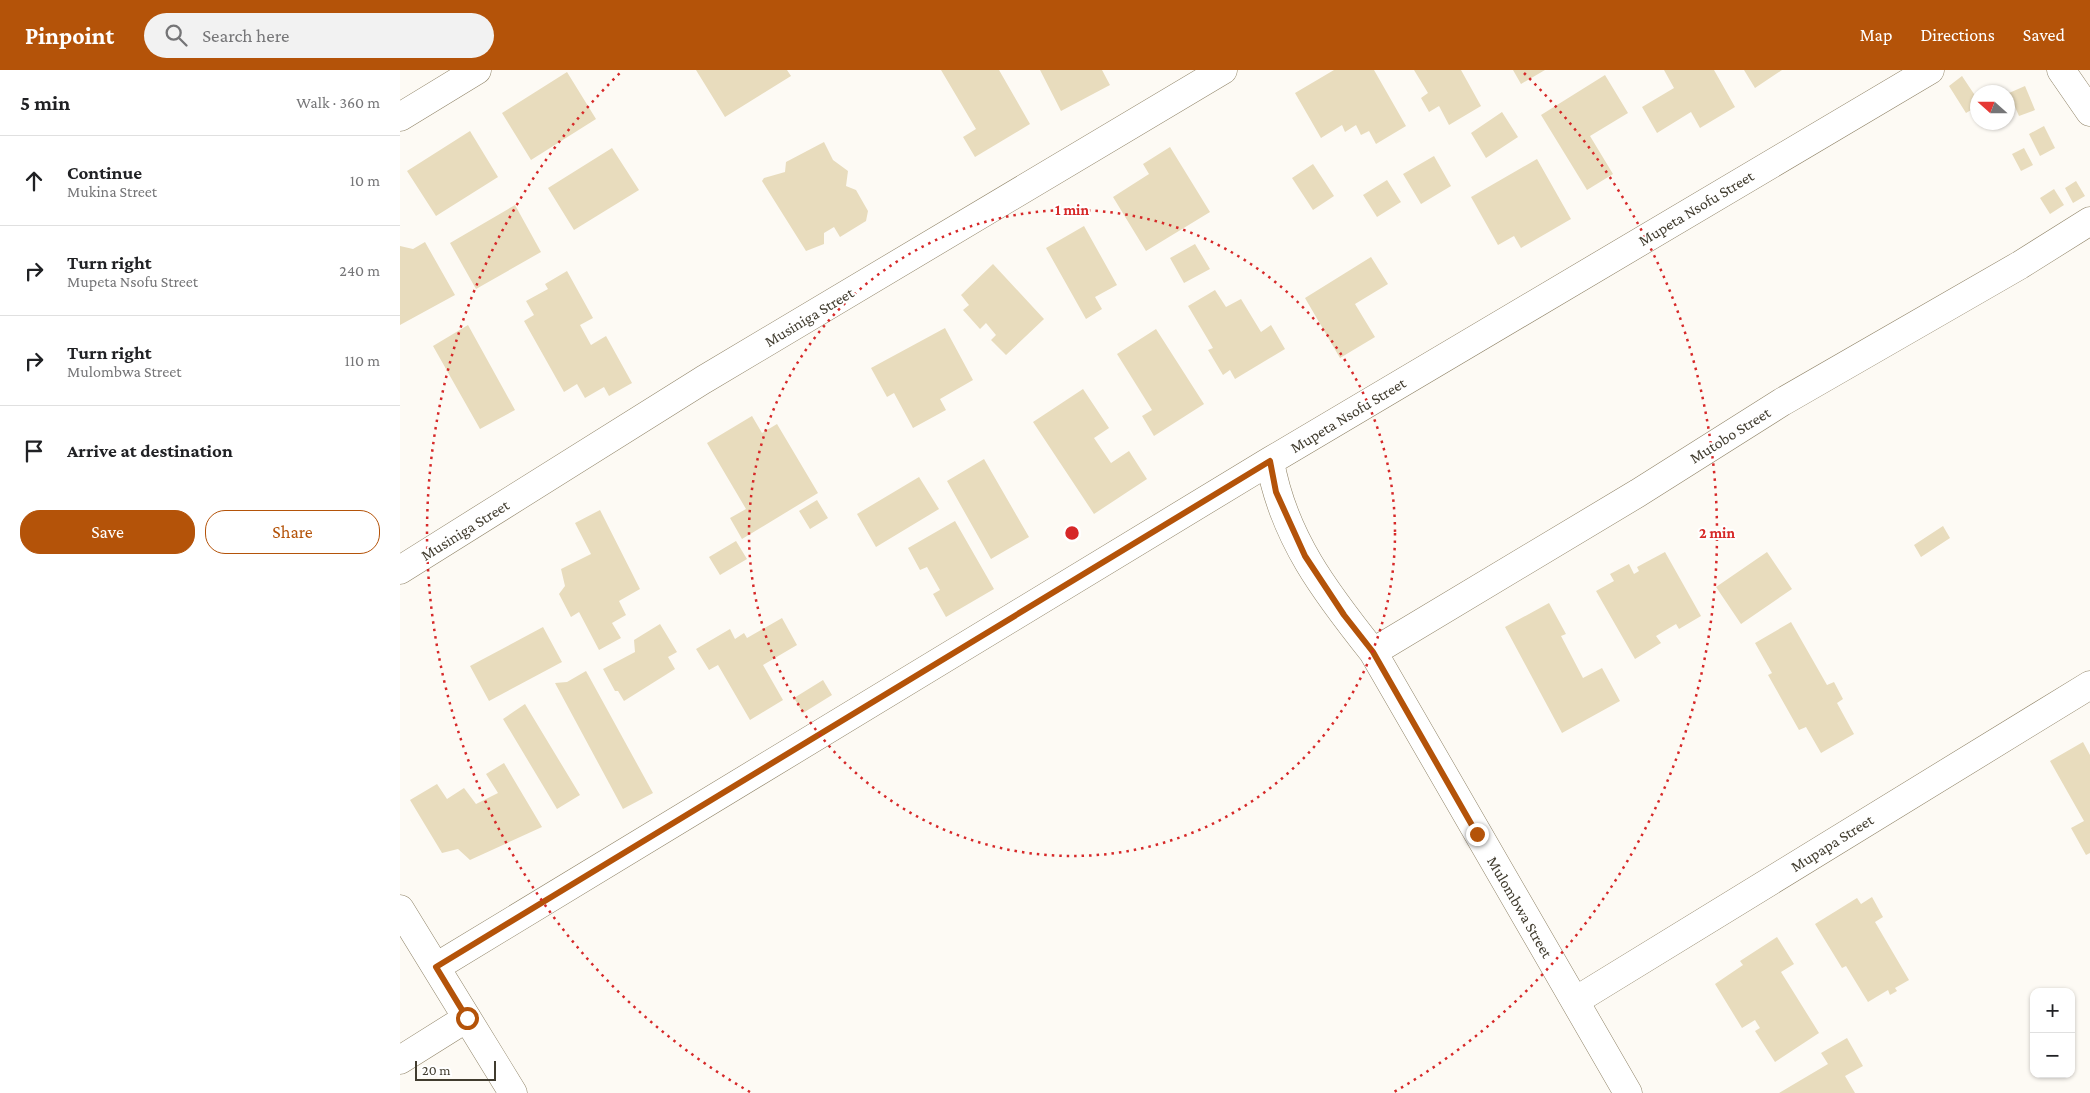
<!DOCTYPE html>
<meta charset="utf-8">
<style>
body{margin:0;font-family:"Crimson Pro",serif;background:#f2f2f2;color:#202124}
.controls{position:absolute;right:15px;bottom:15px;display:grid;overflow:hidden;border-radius:10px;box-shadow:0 1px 4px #0004}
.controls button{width:45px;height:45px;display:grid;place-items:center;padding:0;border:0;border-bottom:1px solid #e0e0e0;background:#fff;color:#202124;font:25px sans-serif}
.compass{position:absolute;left:1570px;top:15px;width:45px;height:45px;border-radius:50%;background:#fff;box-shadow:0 1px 4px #0004;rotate:291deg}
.scale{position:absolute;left:15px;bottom:12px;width:81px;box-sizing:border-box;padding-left:5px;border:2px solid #413c2f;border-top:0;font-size:14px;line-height:18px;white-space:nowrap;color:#413c2f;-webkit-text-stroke:4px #fff;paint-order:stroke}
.stop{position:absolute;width:15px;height:15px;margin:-11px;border:4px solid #b45309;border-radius:50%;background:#fff}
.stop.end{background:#b45309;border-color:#fff;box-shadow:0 1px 5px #0008}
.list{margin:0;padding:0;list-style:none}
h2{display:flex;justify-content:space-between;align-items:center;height:65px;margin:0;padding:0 20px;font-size:21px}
h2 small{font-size:16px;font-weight:400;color:#757577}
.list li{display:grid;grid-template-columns:32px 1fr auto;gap:15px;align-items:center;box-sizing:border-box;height:90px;padding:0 20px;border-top:1px solid #e0e0e0}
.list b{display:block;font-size:19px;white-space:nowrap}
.list p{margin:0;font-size:16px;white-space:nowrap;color:#757577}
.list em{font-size:16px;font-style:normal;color:#757577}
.actions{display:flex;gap:10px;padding:15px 20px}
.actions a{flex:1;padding:11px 0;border:1px solid #b45309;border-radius:20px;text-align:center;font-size:18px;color:#b45309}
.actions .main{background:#b45309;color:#fff}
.icon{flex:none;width:28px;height:28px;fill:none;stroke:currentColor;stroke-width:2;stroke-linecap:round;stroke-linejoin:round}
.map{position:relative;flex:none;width:1690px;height:1023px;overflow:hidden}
header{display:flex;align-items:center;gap:30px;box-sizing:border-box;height:70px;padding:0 25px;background:#b45309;color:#fff}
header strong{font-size:24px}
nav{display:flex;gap:28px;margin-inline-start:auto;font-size:18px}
.search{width:350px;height:45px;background:#f2f2f2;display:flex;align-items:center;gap:12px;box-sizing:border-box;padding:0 18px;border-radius:28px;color:#757577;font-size:19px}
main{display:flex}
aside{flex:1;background:#fff}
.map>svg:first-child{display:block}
.building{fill:#e8dcbd}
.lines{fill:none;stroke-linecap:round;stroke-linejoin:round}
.street-casing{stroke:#8f8367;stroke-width:29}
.street{stroke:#fff;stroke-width:28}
.route{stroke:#b45309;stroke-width:6}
.ring{fill:none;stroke:#d62828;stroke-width:2.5;stroke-dasharray:2.5 5}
.labels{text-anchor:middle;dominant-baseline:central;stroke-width:4;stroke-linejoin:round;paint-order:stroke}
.street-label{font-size:16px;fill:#413c2f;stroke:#fff}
.centre{fill:#d62828;stroke:#fff;stroke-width:2.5}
.ring-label{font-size:15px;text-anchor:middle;font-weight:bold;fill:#d62828;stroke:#fff;stroke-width:4;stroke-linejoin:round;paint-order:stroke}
</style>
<header>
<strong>Pinpoint</strong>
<div class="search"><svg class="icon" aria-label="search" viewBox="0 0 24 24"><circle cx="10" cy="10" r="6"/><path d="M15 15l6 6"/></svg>Search here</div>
<nav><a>Map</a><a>Directions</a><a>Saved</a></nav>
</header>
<main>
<aside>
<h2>5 min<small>Walk · 360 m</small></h2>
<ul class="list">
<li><svg class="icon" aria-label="ahead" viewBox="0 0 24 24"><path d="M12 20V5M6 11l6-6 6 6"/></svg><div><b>Continue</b><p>Mukina Street</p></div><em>10 m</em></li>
<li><svg class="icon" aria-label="right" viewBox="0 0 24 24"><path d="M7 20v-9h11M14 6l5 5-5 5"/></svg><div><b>Turn right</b><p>Mupeta Nsofu Street</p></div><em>240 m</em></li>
<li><svg class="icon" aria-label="right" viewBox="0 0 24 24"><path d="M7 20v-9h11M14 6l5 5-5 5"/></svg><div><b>Turn right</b><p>Mulombwa Street</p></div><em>110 m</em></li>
<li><svg class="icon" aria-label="arrive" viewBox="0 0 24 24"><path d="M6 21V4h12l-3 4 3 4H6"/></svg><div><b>Arrive at destination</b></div></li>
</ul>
<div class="actions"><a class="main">Save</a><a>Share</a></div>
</aside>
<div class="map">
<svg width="1690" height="1023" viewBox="0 0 1690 1023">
<rect width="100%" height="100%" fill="#fdfaf4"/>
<!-- building -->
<path class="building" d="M296 0H387L391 6 325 47Z
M541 0H599L630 54 575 87 563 67 576 59Z
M640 0H702L710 15 661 41Z
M934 0H974L1006 56 976 74 969 61 961 65 956 55 945 62 942 55 921 68 895 23Z
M1014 0H1061L1081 36 1049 55 1039 36 1029 42 1021 28 1028 23Z
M1113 0H1145L1121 14Z
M1264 0H1314L1335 37 1300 58 1291 42 1257 63 1242 37 1274 18Z
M1344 0H1382L1355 18Z
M167 2 196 49 131 90 102 43Z
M1205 5 1228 43 1190 66 1213 104 1187 120 1141 45Z
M1562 6 1578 30V36L1566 43 1549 16Z
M1625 16 1635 40 1619 46 1609 23Z
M1102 42 1118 67 1086 88 1071 63Z
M1590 52H1605L1594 58Z
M1644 56 1655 78 1640 86 1629 64Z
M70 61 98 107 36 146 7 101Z
M424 72 433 90 448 101 446 116 456 120 468 141 466 151 440 167 434 157 424 163V174L406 181 362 111 364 108 385 102 386 92Z
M770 77 810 142 746 181 713 127 749 104 743 94Z
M212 78 239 120 174 160 148 118Z
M1624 78 1633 95 1621 101 1612 84Z
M1034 86 1051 116 1021 134 1003 104Z
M1137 89 1171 149 1121 178 1114 166 1098 175 1071 127Z
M913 94 934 126 913 140 892 108Z
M987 110 1001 132 977 147 963 125Z
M1676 111 1685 126 1673 133 1665 118Z
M1654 119 1664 135 1650 144 1640 128Z
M115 135 141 182 76 219 50 173Z
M684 156 717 215 695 227 702 239 686 249 646 178Z
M25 172 55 225 0 255V176L13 179Z
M795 174 810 199 784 213 770 188Z
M971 187 988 214 955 234 975 267 940 288 905 228Z
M593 194 644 249 606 285 591 270 596 265 586 253 580 259 563 240 569 235 561 225Z
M167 201 193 248 180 255 191 275 206 266 232 313 209 326 204 317 185 328 177 314 164 322 124 251 134 245 126 231 148 219 145 214Z
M815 220 826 237 841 229 861 262 871 255 885 279 835 309 830 300 823 305 808 280 813 278 788 236Z
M68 255 115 340 80 359 33 276Z
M545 258 573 310 540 329 546 340 513 358 494 323 487 327 471 298Z
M756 259 804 334 754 366 742 346 752 340 717 284Z
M683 319 709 358 694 368 711 393 729 381 747 409 694 444 633 352Z
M352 346 362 363 377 354 418 423 342 469 330 448 346 439 307 373Z
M584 389 629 467 591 489 547 411Z
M519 407 539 439 476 477 457 444Z
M417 430 428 448 410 459 399 441Z
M200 440 240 519 219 531 226 545 212 553 221 568 199 580 179 542 171 547 159 524 165 516 161 499 191 484 175 453Z
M555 451 594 519 546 547 533 524 540 520 527 497 520 500 508 478Z
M1543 456 1550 468 1521 487 1514 475Z
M336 471 347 489 320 505 309 487Z
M1265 482 1301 546 1279 559 1276 554 1256 566 1261 573 1235 589 1196 521 1214 511 1210 504 1229 494 1234 504 1239 501 1237 497Z
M1367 482 1392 519 1341 554 1316 517Z
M1149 533 1166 564 1161 566 1183 608 1202 598 1220 631 1162 663 1105 557Z
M382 548 397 575 363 595 383 630 350 650 318 595 309 600 296 579 330 559 335 569 344 563 347 568Z
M1391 552 1427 615 1434 612 1443 629 1437 633 1454 664 1421 683 1406 657 1399 660 1368 605 1372 603 1355 573Z
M260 554 277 582 268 587 275 599 224 631 218 621H215L203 599 235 582 234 570Z
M143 557 162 592 89 631 70 596Z
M186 601 253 723 223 739 155 613 167 612Z
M423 610 432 625 403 643 394 628Z
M125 634 180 725 157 739 103 649Z
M1683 672 1690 685V783L1686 785 1671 758 1684 751 1650 691Z
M104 693 142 757 70 790 58 779 42 783 10 730 37 714 47 729 64 718 76 734 98 723 86 704Z
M1472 827 1483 847 1475 852 1509 910 1495 918 1497 921 1490 925 1488 920 1468 932 1446 896 1442 898 1415 854 1457 828 1461 834Z
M1377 867 1394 894 1381 902 1419 963 1375 992 1355 961 1360 958 1355 950 1342 958 1315 914 1343 895 1340 891Z
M1447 968 1463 996 1445 1006 1455 1023H1379L1428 994 1421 983Z"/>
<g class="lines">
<!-- street casing -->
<g class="street-casing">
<path id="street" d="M1661 0 1690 42
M0 47 77 0
M870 391C883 467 926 523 973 582L1228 1023
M0 500 303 310 823 0
M973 582 1238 423 1382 332 1620 195 1690 151
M0 839 113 1023
M36 897 870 391 1530 0
M1175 931 1690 615
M0 990 67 948"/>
</g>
<!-- street -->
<use href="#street" class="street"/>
</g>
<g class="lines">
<!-- route -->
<path class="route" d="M67 948 36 897 870 391 876 422 905 486 944 545 973 582 1077 764"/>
</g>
<!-- distance rings -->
<g class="ring">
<circle cx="672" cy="463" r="323"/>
<path d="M350 1022A645 645 0 0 1 220 3M1124 3A645 645 0 0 1 994 1022"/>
</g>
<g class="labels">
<!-- street labels -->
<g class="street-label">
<text transform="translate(1296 138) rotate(-31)">Mupeta Nsofu Street</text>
<text transform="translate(409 247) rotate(-31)">Musiniga Street</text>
<text transform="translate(948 345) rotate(-31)">Mupeta Nsofu Street</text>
<text transform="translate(1330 365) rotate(-32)">Mutobo Street</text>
<text transform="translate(65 460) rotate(-32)">Musiniga Street</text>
<text transform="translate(1432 773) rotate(-32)">Mupapa Street</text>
<text transform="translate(1120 837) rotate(60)">Mulombwa Street</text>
</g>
</g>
<circle cx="672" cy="463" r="8" class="centre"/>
<g class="ring-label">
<text x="672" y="145">1 min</text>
<text x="1317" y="468">2 min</text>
</g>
</svg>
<div class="controls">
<button>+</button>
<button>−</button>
</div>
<svg class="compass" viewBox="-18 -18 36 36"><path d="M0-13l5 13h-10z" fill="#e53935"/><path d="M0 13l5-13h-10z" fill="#757577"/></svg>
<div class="scale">20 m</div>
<div class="stop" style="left:67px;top:948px"></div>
<div class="stop end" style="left:1077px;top:764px"></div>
</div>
</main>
